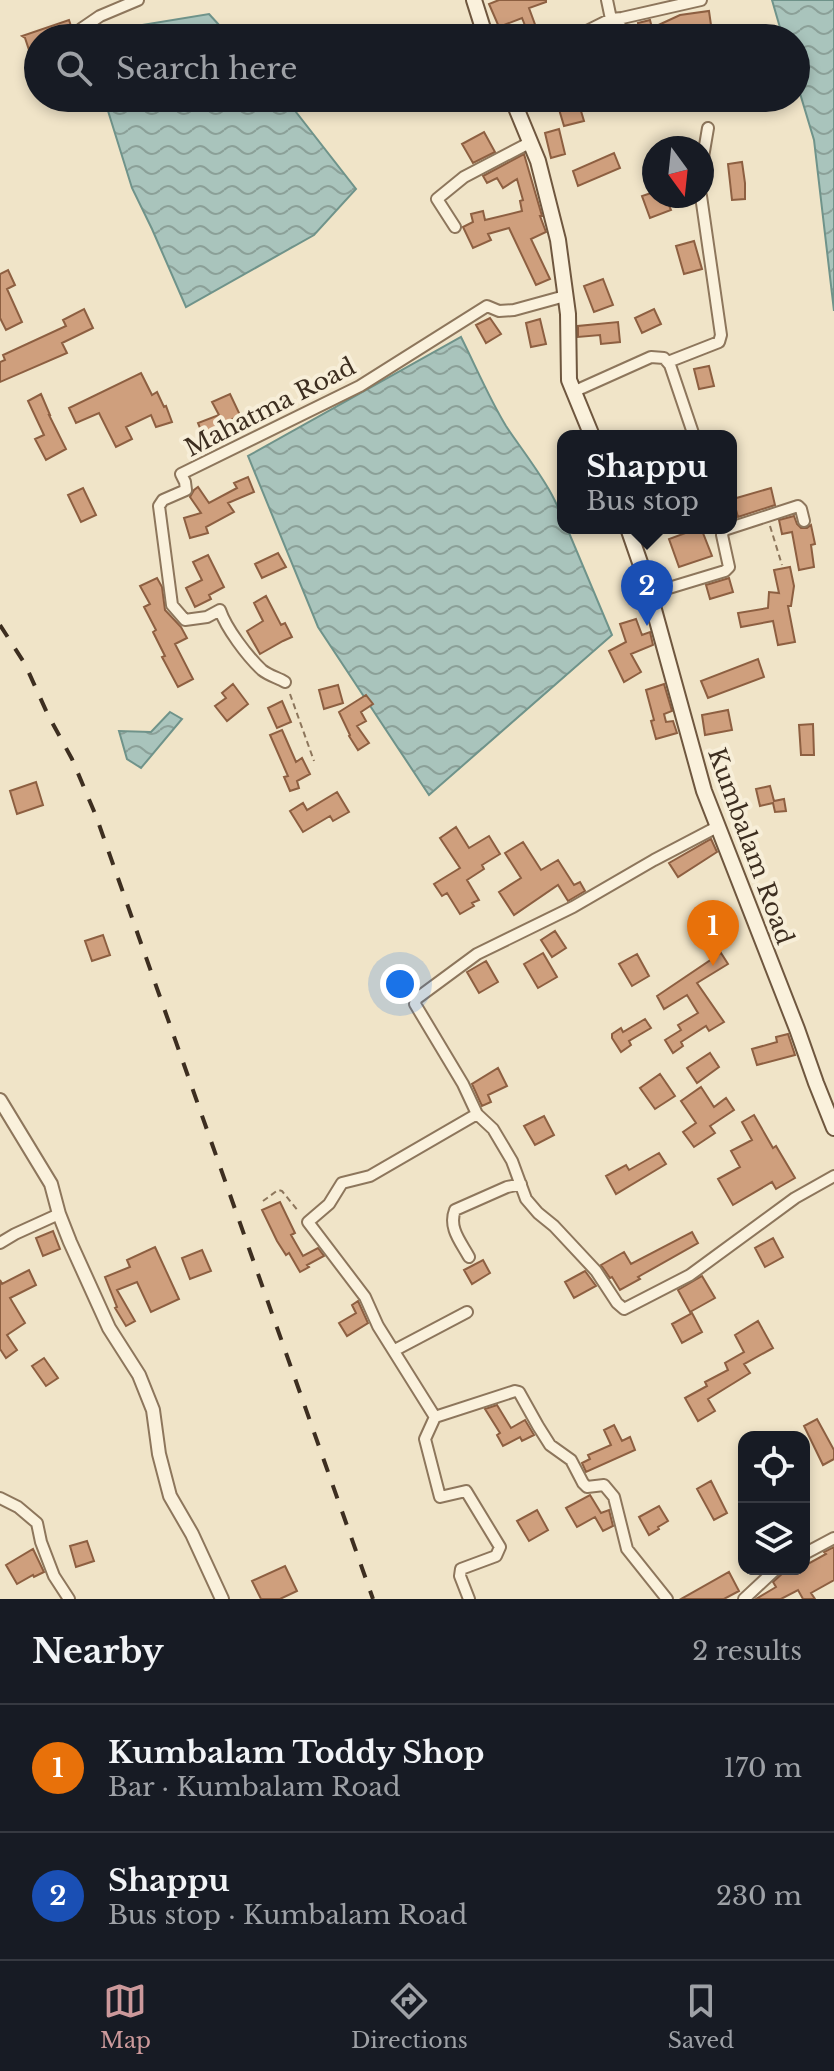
<!DOCTYPE html>
<meta charset="utf-8">
<style>
body{margin:0;font-family:"Libre Baskerville",serif;background:#242831;color:#f1f3f6}
.controls{position:absolute;right:24px;bottom:24px;display:grid;overflow:hidden;border-radius:16px;box-shadow:0 4px 12px #0003}
.controls button{width:72px;height:72px;display:grid;place-items:center;padding:0;border:0;border-bottom:2px solid #363941;background:#171b24;color:#f1f3f6;font:40px sans-serif}
.compass{position:absolute;left:642px;top:136px;width:72px;height:72px;border-radius:50%;background:#171b24;box-shadow:0 4px 12px #0003;rotate:165deg}
.you{position:absolute;left:400px;top:984px;width:28px;height:28px;margin:-20px;border:6px solid #fff;border-radius:50%;background:#1a73e8;box-shadow:0 0 0 12px #1a73e833}
.badge{display:grid;place-items:center;width:52px;height:52px;border-radius:50%;background:#cc999b;color:#fff;font-size:26px;font-weight:700}
.pin{position:absolute;translate:-50% -66px;filter:drop-shadow(0 2px 4px #0008)}
.pin::after{content:'';position:absolute;top:42px;width:28px;height:24px;background:inherit;clip-path:polygon(0 0,100% 0,50% 100%)}
.popup{position:absolute;left:557px;top:430px;width:180px;height:104px;box-sizing:border-box;display:grid;place-content:center;border-radius:16px;background:#171b24;filter:drop-shadow(0 2px 6px #0005);font-size:26px;white-space:nowrap;color:#9ea1a6}
.popup b{font-size:30px;color:#f1f3f6}
.popup::after{content:'';position:absolute;left:50%;top:100%;margin-left:-16px;border:16px solid transparent;border-top-color:#171b24}
.list{margin:0;padding:0;list-style:none}
h2{display:flex;justify-content:space-between;align-items:center;height:104px;margin:0;padding:0 32px;font-size:34px}
h2 small{font-size:26px;font-weight:400;color:#9ea1a6}
.list li{display:grid;grid-template-columns:52px 1fr auto;gap:24px;align-items:center;box-sizing:border-box;height:128px;padding:0 32px;border-top:2px solid #363941}
.list b{display:block;font-size:30px;white-space:nowrap}
.list p{margin:0;font-size:26px;white-space:nowrap;color:#9ea1a6}
.list em{font-size:26px;font-style:normal;color:#9ea1a6}
.icon{flex:none;width:44px;height:44px;fill:none;stroke:currentColor;stroke-width:2;stroke-linecap:round;stroke-linejoin:round}
.map{position:relative;flex:none;width:834px;height:1599px;overflow:hidden}
.search{position:absolute;background:#171b24;box-shadow:0 4px 12px #0003;left:24px;right:24px;top:24px;height:88px;display:flex;align-items:center;gap:20px;box-sizing:border-box;padding:0 28px;border-radius:44px;color:#9ea1a6;font-size:30px}
.sheet{height:360px;background:#171b24}
nav{display:flex;justify-content:space-around;align-items:center;box-sizing:border-box;height:112px;border-top:2px solid #363941;background:#171b24;font-size:22px;color:#9ea1a6}
nav a{display:grid;justify-items:center;gap:4px}
nav .on{color:#cc999b}
.map>svg:first-child{display:block}
.water{fill:url(#water-waves);stroke:#6f938a;stroke-width:2}
.building{fill:#cf9f7d;stroke:#8d5f41;stroke-width:2}
.lines{fill:none;stroke-linecap:round;stroke-linejoin:round}
.minor-casing{stroke:#8d765c;stroke-width:14}
.tertiary-casing{stroke:#8d765c;stroke-width:16}
.secondary-casing{stroke:#6f573f;stroke-width:18}
.path{stroke:#8d765c;stroke-width:2;stroke-dasharray:6 4;stroke-linecap:butt}
.minor{stroke:#faf1dc;stroke-width:10}
.tertiary{stroke:#faf1dc;stroke-width:12}
.secondary{stroke:#faf1dc;stroke-width:14}
.rail{stroke:#3d2e20;stroke-width:4;stroke-dasharray:14 14;stroke-linecap:butt}
.labels{text-anchor:middle;dominant-baseline:central;stroke-width:8;stroke-linejoin:round;paint-order:stroke}
.street-label{font-size:24px;fill:#3d2e20;stroke:#f7eed8}
</style>
<div class="map">
<svg width="834" height="1599" viewBox="0 0 834 1599">
<defs>
<pattern id="water-waves" width="16" height="10" patternUnits="userSpaceOnUse" patternTransform="scale(2)"><rect width="16" height="10" fill="#a9c4bc"/><path d="M0 5q4-4 8 0t8 0" fill="none" stroke="#8ba098"/></pattern>
</defs>
<rect width="100%" height="100%" fill="#f0e4c8"/>
<!-- water -->
<path class="water" d="M772 0H834V311L814 140 796 80V38H783Z
M209 14 231 38H99L118 29Z
M104 98H285L356 189 314 235 186 307 152 229 132 188Z
M461 337C476 367 489 398 506 426 522 451 563 500 563 528H567L612 635 429 795 318 627 248 456Z
M170 712 182 719 141 768 127 759 119 731 151 732Z"/>
<!-- building -->
<path class="building" d="M499 0H546V2L529 8 540 38H530L522 18 499 27 489 4Z
M709 11 711 25 682 30 664 38H662L660 35 638 38 637 34 640 33 638 23 650 20 652 28 680 15Z
M69 20 75 38H38V71H36L25 38 22 36Z
M578 101 584 121 564 126 558 106Z
M559 129 565 154 551 158 545 133Z
M484 132 495 152 473 163 462 144Z
M614 153 620 168 578 186 573 171Z
M524 154 542 216H540L546 232 531 239 550 279 536 285 509 228 488 234 491 240 473 248 463 227 473 222 471 214 483 211 485 220 522 211 520 201 523 200 517 179 503 188 497 178 487 183 483 176Z
M742 162 745 183V199L732 200 728 164Z
M654 192V196H665L671 210 650 218 642 196Z
M694 241 702 269 684 274 676 246Z
M8 270 15 285 7 289 22 322 6 330 0 318V274Z
M603 279 613 305 594 312 584 286Z
M84 309 93 328 62 343 67 353 0 382V362L5 360 3 355 66 326 63 320Z
M654 309 661 324 642 333 635 318Z
M490 318 501 334 486 343 476 325Z
M540 319 546 344 531 347 526 323Z
M618 322 620 342 601 344 600 335 578 337V326Z
M709 366 714 386 699 389 694 369Z
M141 373 152 395 157 392 164 407 166 406 172 422 156 427 151 415 126 427 132 439 116 447 99 413 76 423 69 408Z
M41 394 50 415H49L66 449 46 460 35 439 44 435 28 401Z
M230 394 240 415 220 426 225 438 207 445 198 423 219 415 212 402Z
M248 477 254 492 228 503 234 512 206 527 208 533 190 538 184 518 201 513 190 497 194 490 198 487 209 503 237 488 234 483Z
M83 488 96 515 81 522 68 495Z
M771 488 775 505 738 517 733 499Z
M794 516 797 524 801 528H807L811 525 815 544 811 545 814 567 799 570 792 532 782 534 779 520Z
M699 528H701L712 556 679 567 669 539Z
M278 553 286 567 262 578 255 564Z
M208 555 224 587 209 595 211 599 195 607 186 588 202 580 193 562Z
M790 567 794 586 791 606H788L795 642 778 645 773 621 741 627 738 613 768 608 769 592 779 593 774 570Z
M157 578 162 587 165 610 181 627 187 638 175 644 193 679 178 687 162 657 165 656 153 632 156 630 144 607 150 604 140 586Z
M729 578 733 592 710 599 706 585Z
M266 596 281 625 285 623 292 637 283 641 260 654 247 631 263 621 254 603Z
M636 619 642 635 650 632 653 645 631 654 641 672 624 682 609 651 626 642 620 624Z
M758 659 764 677 708 698 701 681Z
M233 684 248 704 227 721 215 706 226 698 222 693Z
M664 684 672 711 664 714 666 722 673 721 677 733 656 739 651 721 654 720 646 690Z
M338 685 343 703 324 709 319 690Z
M366 695 373 704 361 712 366 721 357 726 369 743 358 750 349 736 350 735 339 712Z
M282 701 291 722 277 728 268 708Z
M728 710 732 730 705 735 702 715Z
M813 724 814 755H801L799 725Z
M282 730 296 762 302 758 310 774 297 781 299 788 290 791 284 777 288 776 270 735Z
M36 782 43 805 17 814 10 791Z
M770 786 774 801 784 799 786 811 775 812 773 803 760 806 756 789Z
M337 792 349 812 333 821 330 816 303 832 290 811 303 803 307 810Z
M456 827 469 848 489 836 500 854 482 865 484 869 467 880 479 900 472 903 474 906 460 914 447 893 442 896 434 884 460 868 440 838Z
M711 839 717 852 678 877 669 863Z
M523 842 541 870 558 860 574 885 580 882 585 891 568 901 558 885 514 915 499 892 521 878 505 853Z
M555 931 566 948 552 957 541 940Z
M103 935 110 955 92 961 85 941Z
M543 953 557 977 538 988 524 964Z
M721 953 728 964 697 983 724 1022 709 1031 706 1026 681 1042 683 1046 673 1053 665 1040 681 1030 678 1025 698 1013 687 995 664 1009 657 996Z
M637 954 649 976 632 986 619 964Z
M486 961 498 982 479 993 467 972Z
M645 1019 651 1028 629 1041 631 1045 621 1052 612 1038V1034L621 1028 623 1032Z
M788 1034 795 1055 757 1065 752 1049 777 1042 776 1037Z
M710 1053 719 1067 697 1083 687 1068Z
M498 1068 507 1086 488 1095 491 1102 482 1106 472 1084Z
M660 1074 675 1096 655 1109 640 1088Z
M701 1087 714 1107 726 1098 734 1110 710 1126 715 1133 694 1147 683 1132 696 1123 681 1101Z
M754 1115 773 1148 776 1146 795 1178 776 1189 772 1182 733 1205 718 1179 740 1167 731 1151 752 1140 742 1122Z
M544 1116 554 1135 535 1145 524 1126Z
M659 1153 666 1164 616 1194 606 1176 626 1165 629 1170Z
M280 1202 295 1233 291 1235 303 1256 318 1248 324 1256 307 1265 309 1267 300 1272 289 1253 286 1255 277 1241 262 1210Z
M53 1231 60 1249 43 1256 36 1238Z
M692 1232 698 1243 638 1277 640 1279 620 1290 612 1277 610 1278 601 1265 624 1252 631 1264Z
M773 1238 783 1257 765 1267 755 1248Z
M155 1247 179 1299 151 1312 137 1282 117 1290 135 1321 126 1326 115 1308 117 1307 105 1277 130 1267 127 1260Z
M202 1250 211 1271 190 1279 182 1258Z
M483 1260 490 1273 472 1284 464 1270Z
M29 1270 36 1285 10 1298 25 1323 7 1335 17 1350 6 1358 0 1349V1280L2 1284Z
M585 1271 596 1286 574 1298 565 1282Z
M702 1276 715 1298 690 1312 678 1290Z
M358 1301 368 1323 347 1336 339 1323 356 1313 352 1305Z
M692 1313 702 1332 682 1343 672 1324Z
M758 1321 773 1348 744 1364 750 1373 708 1399 715 1411 698 1421 685 1398 707 1386 705 1382 728 1370 725 1363 744 1352 735 1335Z
M44 1358 58 1378 46 1386 32 1366Z
M497 1405 511 1428 525 1420 534 1435 522 1441 520 1437 503 1446 497 1435 500 1433 485 1409Z
M817 1419 834 1450V1459L823 1465 804 1426Z
M614 1425 622 1441 630 1437 635 1450 586 1472 582 1463 590 1459 588 1455 611 1445 604 1430Z
M711 1481 727 1513 714 1520 697 1489Z
M590 1495 601 1513 609 1510 613 1526 603 1531 595 1517 577 1527 566 1508Z
M659 1506 668 1521 658 1527 659 1529 649 1535 639 1517Z
M537 1510 548 1530 529 1541 517 1521Z
M87 1541 94 1561 76 1567 70 1546Z
M834 1547V1580L811 1593 815 1599H803L798 1590 781 1599H756L776 1587 773 1582 782 1574 784 1569H804V1566L826 1554 824 1552Z
M33 1549 44 1572 34 1577 33 1575 17 1584 6 1565Z
M285 1566 297 1591 280 1599H261L252 1581Z
M729 1572 739 1591 724 1599H681Z"/>
<g class="lines">
<!-- minor casing -->
<g class="minor-casing">
<path id="minor" d="M611 19 622 18 701 0
M611 19 620 26 630 38
M81 29 100 16 138 0
M573 38 611 19 607 0
M702 163 708 128
M455 227 437 199 464 177 531 142
M668 362 719 342 721 335 701 196
M573 392 651 357 664 358 670 365 694 436
M649 594 725 571 729 567 722 535 724 530 798 506 801 509 804 521
M285 682C278 678 268 675 262 670 247 656 226 628 220 610L207 617 185 620 172 605 159 506 163 500 186 490 185 482 181 474 360 386 487 306 499 311 514 310 565 296
M717 827 654 860 573 907 477 954 416 999 415 1004 463 1084 477 1114 493 1129 512 1161 526 1199 538 1213 554 1226 596 1271 617 1303 624 1309 690 1275 795 1198 834 1176
M0 1243 15 1234 59 1214
M469 1257C461 1242 448 1228 455 1210L507 1187 521 1184
M395 1350 467 1312
M435 1417 378 1326 365 1297 308 1222 329 1204 342 1183 370 1176 477 1114
M435 1417 515 1391 519 1392 538 1426 550 1445 571 1460 583 1483 587 1487 604 1485 614 1497 627 1549 667 1599
M435 1417 425 1439 440 1497 466 1491 500 1547 496 1556 461 1569 460 1576 469 1599
M0 1498 18 1507 37 1523 41 1542 54 1576 69 1599
M804 1554 834 1538
M744 1599 776 1569"/>
</g>
<!-- tertiary casing -->
<g class="tertiary-casing">
<path id="tertiary" d="M0 1100 51 1184 59 1214 70 1242 109 1328 139 1375 153 1410 159 1454 170 1496 192 1534 222 1599"/>
</g>
<!-- secondary casing -->
<g class="secondary-casing">
<path id="secondary" d="M474 0 486 38
M512 98 538 161 558 240 568 314 569 380 592 436
M628 528 645 577 704 791 797 1029 816 1083 834 1128"/>
</g>
<!-- path -->
<path class="path" d="M770 526 782 565
M290 694 314 761
M263 1201 278 1190 282 1191 299 1212"/>
<!-- minor -->
<use href="#minor" class="minor"/>
<!-- tertiary -->
<use href="#tertiary" class="tertiary"/>
<!-- secondary -->
<use href="#secondary" class="secondary"/>
<!-- rail -->
<path class="rail" d="M0 625 25 664 48 715 72 759 96 816 373 1599"/>
</g>
<g class="labels">
<!-- street labels -->
<g class="street-label">
<text transform="translate(270 407) rotate(-27)">Mahatma Road</text>
<text transform="translate(751 846) rotate(70)">Kumbalam Road</text>
</g>
</g>
</svg>
<div class="controls">
<button><svg class="icon" aria-label="locate" viewBox="0 0 24 24"><circle cx="12" cy="12" r="6"/><path d="M12 2v4M12 18v4M2 12h4M18 12h4"/></svg></button>
<button><svg class="icon" aria-label="layers" viewBox="0 0 24 24"><path d="M12 4l9 5-9 5-9-5zM3 14l9 5 9-5"/></svg></button>
</div>
<svg class="compass" viewBox="-18 -18 36 36"><path d="M0-13l5 13h-10z" fill="#e53935"/><path d="M0 13l5-13h-10z" fill="#9ea1a6"/></svg>
<div class="you"></div>
<div class="pin badge" style="left:713px;top:966px;background:#e8710a">1</div>
<div class="pin badge" style="left:647px;top:626px;background:#1a4fb4">2</div>
<div class="popup"><b>Shappu</b>Bus stop</div>
<div class="search"><svg class="icon" aria-label="search" viewBox="0 0 24 24"><circle cx="10" cy="10" r="6"/><path d="M15 15l6 6"/></svg>Search here</div>
</div>
<section class="sheet">
<h2>Nearby<small>2 results</small></h2>
<ul class="list">
<li><span class="badge" style="background:#e8710a">1</span><div><b>Kumbalam Toddy Shop</b><p>Bar · Kumbalam Road</p></div><em>170 m</em></li>
<li><span class="badge" style="background:#1a4fb4">2</span><div><b>Shappu</b><p>Bus stop · Kumbalam Road</p></div><em>230 m</em></li>
</ul>
</section>
<nav>
<a class="on"><svg class="icon" aria-label="map" viewBox="0 0 24 24"><path d="M3 6l6-2 6 2 6-2v14l-6 2-6-2-6 2zM9 4v14M15 6v14"/></svg>Map</a>
<a><svg class="icon" aria-label="directions" viewBox="0 0 24 24"><path d="M12 3l9 9-9 9-9-9zM9 14v-3h6M13 9l2 2-2 2"/></svg>Directions</a>
<a><svg class="icon" aria-label="saved" viewBox="0 0 24 24"><path d="M7 4h10v16l-5-4-5 4z"/></svg>Saved</a>
</nav>
